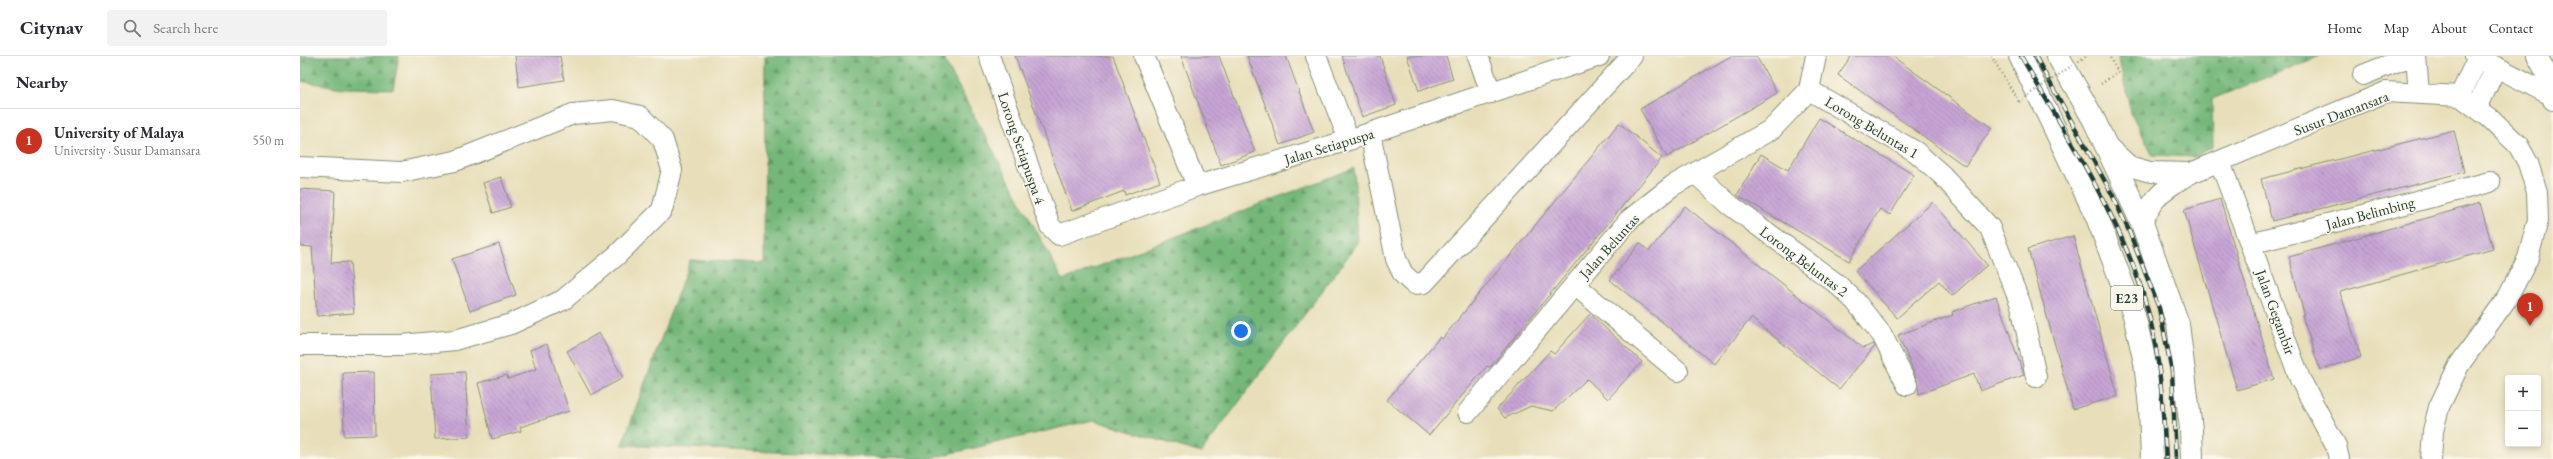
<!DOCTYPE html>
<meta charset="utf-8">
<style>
body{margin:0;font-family:"EB Garamond",serif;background:#f2f2f3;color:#2b2b33}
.controls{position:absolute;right:12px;bottom:12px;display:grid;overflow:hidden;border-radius:4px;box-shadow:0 2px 6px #0003}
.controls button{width:36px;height:36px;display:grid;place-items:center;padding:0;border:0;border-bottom:1px solid #e1e1e2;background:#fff;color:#2b2b33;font:20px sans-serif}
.you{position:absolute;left:941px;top:275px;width:14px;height:14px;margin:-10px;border:3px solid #fff;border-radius:50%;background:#1a73e8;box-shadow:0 0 0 6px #1a73e833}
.badge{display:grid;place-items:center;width:26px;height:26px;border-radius:50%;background:#c8321e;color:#fff;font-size:13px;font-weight:700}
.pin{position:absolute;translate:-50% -33px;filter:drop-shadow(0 1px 2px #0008)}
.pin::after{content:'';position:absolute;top:21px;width:14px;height:12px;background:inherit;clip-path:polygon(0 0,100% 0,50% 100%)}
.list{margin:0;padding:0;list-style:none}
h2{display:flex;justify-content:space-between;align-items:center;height:52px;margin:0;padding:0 16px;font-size:17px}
h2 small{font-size:13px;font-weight:400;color:#7c7c81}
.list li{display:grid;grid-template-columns:26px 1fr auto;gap:12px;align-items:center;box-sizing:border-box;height:64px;padding:0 16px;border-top:1px solid #e1e1e2}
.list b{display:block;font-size:15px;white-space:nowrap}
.list p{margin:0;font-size:13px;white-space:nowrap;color:#7c7c81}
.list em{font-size:13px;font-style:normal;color:#7c7c81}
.icon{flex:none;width:22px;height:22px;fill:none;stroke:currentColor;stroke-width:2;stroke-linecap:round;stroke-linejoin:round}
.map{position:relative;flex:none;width:2253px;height:403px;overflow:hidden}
header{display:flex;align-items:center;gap:24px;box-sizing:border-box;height:56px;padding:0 20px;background:#fff;border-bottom:1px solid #e1e1e2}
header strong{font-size:19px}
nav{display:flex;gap:22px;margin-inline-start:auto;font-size:14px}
.search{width:280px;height:36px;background:#f2f2f3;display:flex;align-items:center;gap:10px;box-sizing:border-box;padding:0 14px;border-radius:4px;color:#7c7c81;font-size:15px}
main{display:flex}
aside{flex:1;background:#fff}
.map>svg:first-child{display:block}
.forest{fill:url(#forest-firs);stroke:#4a7a56}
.building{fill:url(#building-back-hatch)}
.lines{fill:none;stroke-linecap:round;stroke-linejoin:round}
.minor-casing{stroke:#848e77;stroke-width:22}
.highway-casing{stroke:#848e77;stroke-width:24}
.path{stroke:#848e77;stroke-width:2.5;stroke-dasharray:1 3;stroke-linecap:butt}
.minor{stroke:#fff;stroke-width:20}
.highway{stroke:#fff;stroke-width:22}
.rail-casing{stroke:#1f3d34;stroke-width:4.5}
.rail{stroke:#fbf7ec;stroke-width:3;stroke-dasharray:9;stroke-linecap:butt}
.path-bridge{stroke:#848e77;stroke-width:2.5;stroke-dasharray:1 3;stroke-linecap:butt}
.labels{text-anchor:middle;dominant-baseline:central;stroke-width:3;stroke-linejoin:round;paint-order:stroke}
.shield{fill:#fbf7ec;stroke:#61756b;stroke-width:1}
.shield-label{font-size:14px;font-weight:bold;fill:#1f3d34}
.street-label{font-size:15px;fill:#1f3d34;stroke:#fbf7ec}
</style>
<header>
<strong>Citynav</strong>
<div class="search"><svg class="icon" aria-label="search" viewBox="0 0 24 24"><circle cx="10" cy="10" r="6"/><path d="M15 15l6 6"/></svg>Search here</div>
<nav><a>Home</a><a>Map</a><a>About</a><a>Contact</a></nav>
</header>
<main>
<aside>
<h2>Nearby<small></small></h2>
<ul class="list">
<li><span class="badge">1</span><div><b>University of Malaya</b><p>University · Susur Damansara</p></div><em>550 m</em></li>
</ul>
</aside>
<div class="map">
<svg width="2253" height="403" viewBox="0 0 2253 403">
<defs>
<pattern id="forest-firs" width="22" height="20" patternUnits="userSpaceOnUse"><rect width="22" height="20" fill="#74b779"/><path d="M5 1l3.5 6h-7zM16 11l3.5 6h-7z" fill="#5f9664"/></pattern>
<pattern id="building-back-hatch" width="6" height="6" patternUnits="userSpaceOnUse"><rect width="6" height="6" fill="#c7a4d5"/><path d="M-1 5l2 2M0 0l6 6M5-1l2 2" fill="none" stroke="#a187ae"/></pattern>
</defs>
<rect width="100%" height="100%" fill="#fbf7ec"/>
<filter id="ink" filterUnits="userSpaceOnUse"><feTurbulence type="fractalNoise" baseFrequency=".025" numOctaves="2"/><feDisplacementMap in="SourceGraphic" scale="8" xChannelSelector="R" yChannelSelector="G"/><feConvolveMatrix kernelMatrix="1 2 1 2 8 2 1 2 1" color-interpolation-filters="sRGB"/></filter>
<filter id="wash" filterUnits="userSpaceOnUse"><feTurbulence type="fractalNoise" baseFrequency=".012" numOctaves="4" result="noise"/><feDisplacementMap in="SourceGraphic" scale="16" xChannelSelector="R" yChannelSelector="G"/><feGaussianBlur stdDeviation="0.9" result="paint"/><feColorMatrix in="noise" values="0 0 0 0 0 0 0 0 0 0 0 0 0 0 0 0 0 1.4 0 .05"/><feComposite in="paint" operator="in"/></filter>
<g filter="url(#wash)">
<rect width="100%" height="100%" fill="#e8dfba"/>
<!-- forest -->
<path class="forest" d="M0 0H99L93 33 43 32 0 25Z
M465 0H642L763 224 1054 112 1058 187 901 397 793 364 627 403 322 389 390 204 464 207Z
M1818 0H2020L1912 43 1913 91 1894 101 1853 99 1831 57Z"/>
<g id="blocks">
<!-- building -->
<path class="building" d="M215 0H260L264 24 219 31Z
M715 0H813L860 126 825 139 824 135 772 155Z
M881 0H919L955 96 921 109Z
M947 0H986L1014 76 980 89Z
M1042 0H1080L1096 49 1062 61Z
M1107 0H1146L1153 23 1119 35Z
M1431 0H1456L1477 37 1367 101 1340 53Z
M1551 0H1592L1692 72 1665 110 1538 19Z
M1519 62 1614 119 1590 159 1580 153 1549 205 1437 139 1461 98 1488 114Z
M1319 67 1362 102 1190 311 1187 310 1129 379 1087 344 1140 281 1142 283Z
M2154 74 2164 116 1972 165 1961 123Z
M201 121 211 151 193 157 183 127Z
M0 133 35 135 31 207 50 206 54 257 17 260 12 191 0 190Z
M1920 143 1974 323 1937 334 1884 154Z
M1633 146 1687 209 1652 240 1639 225 1597 262 1555 215Z
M2180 147 2193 193 2040 236 2061 301 2020 314 2002 259 2004 258 1989 201Z
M1385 150 1563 292 1574 288 1575 290 1539 333 1451 262 1414 308 1310 224 1340 187 1349 195Z
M1773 180 1818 340 1773 353 1728 193Z
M199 188 216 239 170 255 152 203Z
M1696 240 1724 319 1680 335 1674 318 1619 338 1617 324 1598 279 1653 259 1652 256Z
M1290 258 1342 306 1308 343 1287 323 1253 355 1231 350 1205 362 1197 353 1250 295 1254 298Z
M299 277 323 322 291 339 267 295Z
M247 288 269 355 220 371 221 375 192 383 178 327 207 319 208 323 236 313 230 294Z
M74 316 75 379 44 380 43 317Z
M165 316 169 381 135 383 131 318Z"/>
</g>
</g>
<g filter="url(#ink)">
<use href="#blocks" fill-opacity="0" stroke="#848e77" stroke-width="1"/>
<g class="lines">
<!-- minor casing -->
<g class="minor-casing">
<path id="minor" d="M689 0 750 170 759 179 897 130 1049 84 1299 0
M844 0 897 130
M1016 0 1049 84
M1178 0 1191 37
M2116 0 2119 38
M2175 0 2253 40
M2237 0 2247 18 2253 44
M2063 19 2111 0
M1509 34 1616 96 1642 119 1690 172 1721 249 1736 321
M2160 40 2178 1
M2177 52 2196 11
M1070 77 1096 203 1103 218 1114 228 1124 227 1332 0
M1808 91 1829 110 1850 116 1891 117
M1920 106 2000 323 2036 390 2039 403
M0 111 101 116 155 105 273 58 313 54 340 60 363 84 372 114 362 154 316 200 263 244 211 268 155 284 102 289H0
M1395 117 1430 149 1537 228 1555 245 1582 279 1607 329
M1842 167C1854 138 1866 132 1891 117L2086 36 2160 40 2190 62 2218 89 2228 107 2237 136 2238 164 2228 202 2208 241 2159 309 2139 351 2133 375 2131 403
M1950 188 2190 126
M1275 229 1378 315
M1168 356 1329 164 1372 130 1472 73 1509 34 1516 0"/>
</g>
<!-- highway casing -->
<g class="highway-casing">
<path id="highway" d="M1720 0 1797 161 1834 259 1845 306 1850 351 1852 403
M1758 0 1794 64 1842 167 1878 268 1891 373 1892 403"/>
</g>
<!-- path -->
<path class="path" d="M1691 0 1719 46
M1801 28 1818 16 1809 0"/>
<!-- minor -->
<use href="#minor" class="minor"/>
<!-- highway -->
<use href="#highway" class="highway"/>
<!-- rail casing -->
<g class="rail-casing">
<path id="rail" d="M1721 0C1766 79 1827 171 1849 259 1861 307 1863 354 1866 403
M1735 0 1812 138 1829 175 1859 252 1872 315 1876 403"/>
</g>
<!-- rail -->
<use href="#rail" class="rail"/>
<!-- path-bridge -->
<path class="path-bridge" d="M1719 46 1786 0"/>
</g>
</g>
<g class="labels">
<!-- shield labels -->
<rect class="shield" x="1811" y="230" width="32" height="24" rx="3"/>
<g class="shield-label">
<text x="1827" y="242">E23</text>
</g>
<!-- street labels -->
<g class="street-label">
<text transform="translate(2041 57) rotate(-21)">Susur Damansara</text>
<text transform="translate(1572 71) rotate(31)">Lorong Beluntas 1</text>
<text transform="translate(1029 90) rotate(-17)">Jalan Setiapuspa</text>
<text transform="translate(722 92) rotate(71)">Lorong Setiapuspa 4</text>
<text transform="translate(2070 157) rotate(-15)">Jalan Belimbing</text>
<text transform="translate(1309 190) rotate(-48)">Jalan Beluntas</text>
<text transform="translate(1504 205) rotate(37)">Lorong Beluntas 2</text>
<text transform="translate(1976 256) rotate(70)">Jalan Gegambir</text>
</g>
</g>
</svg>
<div class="controls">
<button>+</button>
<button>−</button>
</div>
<div class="you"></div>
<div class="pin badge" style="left:2230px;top:270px">1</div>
</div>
</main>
